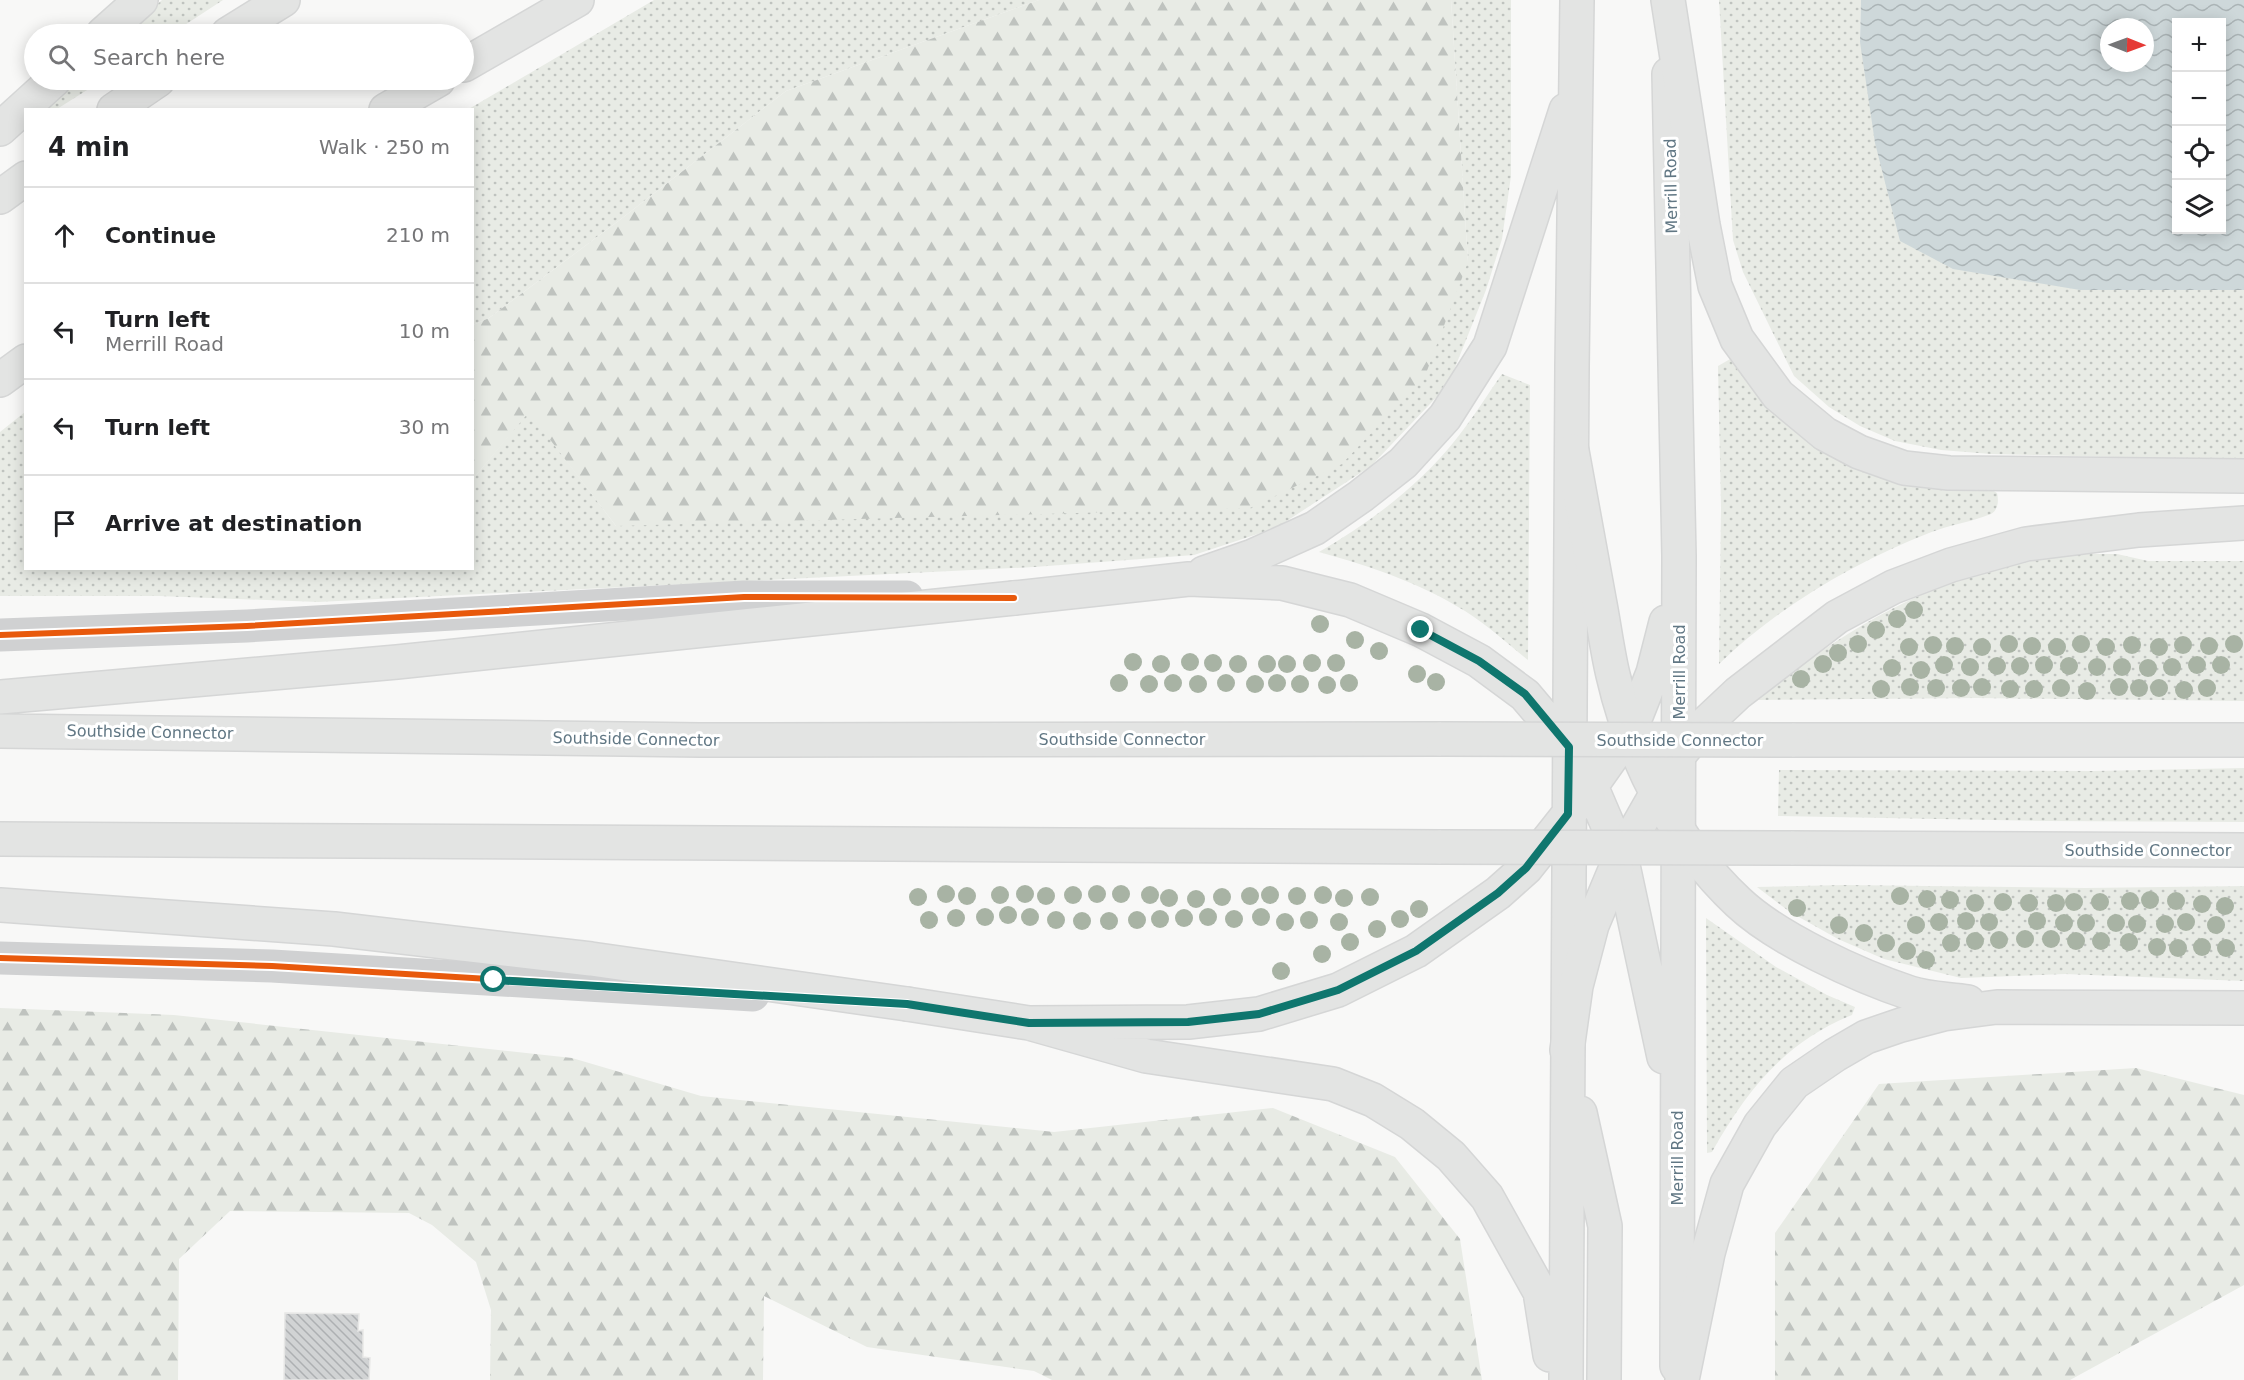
<!DOCTYPE html>
<meta charset="utf-8">
<style>
body{margin:0;font-family:"DejaVu Sans",sans-serif;background:#f6f6f6;color:#202124}
.controls{position:absolute;right:18px;top:18px;display:grid;overflow:hidden;border-radius:0px;box-shadow:0 3px 15px #0003}
.controls button{width:54px;height:54px;display:grid;place-items:center;padding:0;border:0;border-bottom:2px solid #e0e0e0;background:#fff;color:#202124;font:30px sans-serif}
.compass{position:absolute;left:2100px;top:18px;width:54px;height:54px;border-radius:50%;background:#fff;box-shadow:0 3px 15px #0003;rotate:91deg}
.stop{position:absolute;width:18px;height:18px;margin:-14px;border:4px solid #0f766e;border-radius:50%;background:#fff}
.stop.end{background:#0f766e;border-color:#fff;box-shadow:0 2px 6px #0008}
.list{margin:0;padding:0;list-style:none}
h2{display:flex;justify-content:space-between;align-items:center;height:78px;margin:0;padding:0 24px;font-size:26px}
h2 small{font-size:20px;font-weight:400;color:#757577}
.list li{display:grid;grid-template-columns:39px 1fr auto;gap:18px;align-items:center;box-sizing:border-box;height:96px;padding:0 24px;border-top:2px solid #e0e0e0}
.list b{display:block;font-size:22px;white-space:nowrap}
.list p{margin:0;font-size:20px;white-space:nowrap;color:#757577}
.list em{font-size:20px;font-style:normal;color:#757577}
.icon{flex:none;width:33px;height:33px;fill:none;stroke:currentColor;stroke-width:2;stroke-linecap:round;stroke-linejoin:round}
.map{position:relative;flex:none;width:2244px;height:1380px;overflow:hidden}
.search{position:absolute;background:#fff;box-shadow:0 3px 15px #0003;left:24px;top:24px;width:450px;height:66px;display:flex;align-items:center;gap:15px;box-sizing:border-box;padding:0 21px;border-radius:33px;color:#757577;font-size:22px}
.panel{position:absolute;background:#fff;box-shadow:0 3px 15px #0003;left:24px;top:108px;width:450px;height:462px;border-radius:0px}
.map>svg:first-child{display:block}
.grass{fill:url(#grass-dots)}
.forest{fill:url(#forest-firs)}
.water{fill:url(#water-waves);fill-rule:evenodd}
.building{fill:url(#building-back-hatch);stroke:#e7e7e6;stroke-width:1.5}
.lines{fill:none;stroke-linecap:round;stroke-linejoin:round}
.major-casing{stroke:#d5d6d6;stroke-width:36}
.highway-casing{stroke:#d5d6d6;stroke-width:36}
.minor{stroke:#d0d1d2;stroke-width:33}
.major{stroke:#e3e4e3;stroke-width:33}
.highway{stroke:#e3e4e3;stroke-width:33}
.highway-bridge-casing{stroke:#d5d6d6;stroke-width:36;stroke-linecap:butt}
.highway-bridge{stroke:#e3e4e3;stroke-width:33}
.cycleway-casing{stroke:#fff;stroke-width:10}
.cycleway{stroke:#e8590c;stroke-width:6}
.tree{fill:#a8b3a4}
.route{stroke:#0f766e;stroke-width:8}
.labels{text-anchor:middle;dominant-baseline:central;stroke-width:6;stroke-linejoin:round;paint-order:stroke}
.street-label{font-size:16px;fill:#617784;stroke:#fff}
</style>
<div class="map">
<svg width="2244" height="1380" viewBox="0 0 2244 1380">
<defs>
<pattern id="grass-dots" width="8" height="8" patternUnits="userSpaceOnUse" patternTransform="scale(1.5)"><rect width="8" height="8" fill="#e8ebe5"/><path d="M2 2h.1M6 6h.1" fill="none" stroke="#bfc3bf" stroke-width="1.8" stroke-linecap="round"/></pattern>
<pattern id="forest-firs" width="22" height="20" patternUnits="userSpaceOnUse" patternTransform="scale(1.5)"><rect width="22" height="20" fill="#e8ebe5"/><path d="M5 1l3.5 6h-7zM16 11l3.5 6h-7z" fill="#bfc3bf"/></pattern>
<pattern id="water-waves" width="16" height="10" patternUnits="userSpaceOnUse" patternTransform="scale(1.5)"><rect width="16" height="10" fill="#ced8da"/><path d="M0 5q4-4 8 0t8 0" fill="none" stroke="#abb4b6"/></pattern>
<pattern id="building-back-hatch" width="6" height="6" patternUnits="userSpaceOnUse" patternTransform="scale(1.5)"><rect width="6" height="6" fill="#d1d3d4"/><path d="M-1 5l2 2M0 0l6 6M5-1l2 2" fill="none" stroke="#adb0b2"/></pattern>
</defs>
<rect width="100%" height="100%" fill="#f8f8f7"/>
<!-- grass -->
<path class="grass" d="M162 0H223L171 34H125Z
M654 0H1039L786 91 621 219 489 318 473 325 472 110H467Z
M1451 0H1511V176L1502 239 1486 290 1448 385 1371 466 1276 528 1194 555 1034 567 318 602 159 596H0V432L25 412 26 568H472L473 479 529 411 616 526 1468 262Z
M1719 0H1861L1860 42 2080 290H2244V460L1991 454 1941 450 1895 441 1860 426 1829 407 1794 376 1743 272 1733 240Z
M75 80H103L57 109H43Z
M1732 358 1751 385 1952 489 1992 490 1997 493C1999 501 1998 510 1991 514 1971 522 1949 525 1929 533 1853 563 1778 607 1719 664L1721 508 1718 366Z
M1502 374 1530 385 1528 660C1507 643 1487 625 1465 611 1420 583 1370 566 1319 552 1371 522 1419 486 1457 438 1473 418 1487 395 1502 374Z
M2079 554H2117L2148 561H2244V701L1977 698 1758 700C1830 638 1926 581 2020 562 2039 558 2059 557 2079 554Z
M2244 768V822L2047 821 1778 816 1779 770 2094 771Z
M1844 885 2085 888 2244 886V981L2065 974 1961 978 1884 959 1838 939 1790 912 1757 887Z
M1706 918 1776 967 1827 995 1855 1007 1852 1015C1785 1042 1747 1090 1712 1152L1707 1153Z"/>
<!-- forest -->
<path class="forest" d="M1039 0H1451L1468 262 1425 376 1342 464 1250 508 616 526 529 412 473 479V325L489 318 621 219 786 91Z
M0 1008 174 1015 572 1058 701 1096 1054 1132 1273 1108 1395 1157 1460 1239 1482 1380H1052L1034 1371 867 1347 764 1296 763 1380H490L491 1310 476 1262 432 1225 409 1213 230 1211 179 1259 178 1380H0Z
M2136 1068 2244 1095V1285L2070 1380H1775V1233L1879 1084Z"/>
<!-- water -->
<path class="water" d="M1861 0H2244V290H2080L1953 269 1900 241 1875 143 1860 42ZM2176 22H2222V230H2176ZM2109 27H2145V63H2109Z"/>
<!-- building -->
<path class="building" d="M285 1313 359 1314 358 1331 363 1330V1357L370 1358 369 1380H284Z"/>
<g class="lines">
<!-- major casing -->
<g class="major-casing">
<path id="major" d="M1669 74 1679 556 1677 1366
M1204 573 1253 556 1315 528 1361 496 1403 463 1445 417 1490 346 1566 110
M1014 598 1189 579 1282 583 1350 600 1421 630 1479 661 1525 695 1569 747 1591 786 1621 856 1664 1057
M907 1004 1029 1023 1146 1056 1333 1084 1373 1100 1412 1124 1451 1156 1487 1197 1540 1292 1550 1355
M1029 1023 1188 1022 1259 1014 1338 990 1416 951 1498 893 1526 868 1591 786 1630 731 1653 673 1666 622
M1580 1113 1605 1226 1604 1380
M1566 1380 1572 367 1577 0"/>
</g>
<!-- highway casing -->
<g class="highway-casing">
<path id="highway" d="M1668 0 1703 225 1715 286 1737 339 1778 395 1825 434 1859 452 1904 468 1949 473 2244 476
M103 34 141 0
M228 34 283 0
M464 65 577 0
M114 110 158 80
M386 110 438 80
M0 129 54 80
M0 197 26 178
M0 380 26 361
M1572 451C1581 500 1590 550 1599 599 1604 624 1607 650 1613 675 1632 758 1675 843 1738 902 1777 939 1859 976 1910 993 1928 999 1950 999 1968 1002
M0 697 397 662 1014 598
M0 731 700 740 1441 739
M1792 740H2244
M0 839 1441 847
M1791 848 2244 850
M0 905 334 929 591 959 907 1004
M1567 1050 1576 986 1592 925 1621 856 1678 756 1705 724 1738 693 1837 617 1893 587 1951 565 2026 544 2139 530 2244 523
M1682 1380 1708 1253 1727 1184 1760 1125 1794 1083 1835 1055 1866 1037 1901 1025 1943 1014 1997 1007 2244 1008"/>
</g>
<!-- minor -->
<path class="minor" d="M0 635 247 626 744 597H907
M0 958 272 966 753 995"/>
<!-- major -->
<use href="#major" class="major"/>
<!-- highway -->
<use href="#highway" class="highway"/>
<!-- highway-bridge casing -->
<g class="highway-bridge-casing">
<path id="highway-bridge" d="M1441 739 1792 740
M1441 847 1791 848"/>
</g>
<!-- highway-bridge -->
<use href="#highway-bridge" class="highway-bridge"/>
<!-- cycleway casing -->
<g class="cycleway-casing">
<path id="cycleway" d="M0 635 247 626 744 597 1014 598
M0 958 272 966 907 1004"/>
</g>
<!-- cycleway -->
<use href="#cycleway" class="cycleway"/>
</g>
<!-- trees -->
<g class="tree">
<circle cx="1914" cy="610" r="9"/>
<circle cx="1897" cy="619" r="9"/>
<circle cx="1320" cy="624" r="9"/>
<circle cx="1876" cy="630" r="9"/>
<circle cx="1355" cy="640" r="9"/>
<circle cx="1858" cy="644" r="9"/>
<circle cx="2009" cy="644" r="9"/>
<circle cx="2081" cy="644" r="9"/>
<circle cx="2234" cy="644" r="9"/>
<circle cx="1933" cy="645" r="9"/>
<circle cx="2132" cy="645" r="9"/>
<circle cx="2183" cy="645" r="9"/>
<circle cx="1955" cy="646" r="9"/>
<circle cx="2032" cy="646" r="9"/>
<circle cx="2209" cy="646" r="9"/>
<circle cx="1909" cy="647" r="9"/>
<circle cx="1982" cy="647" r="9"/>
<circle cx="2057" cy="647" r="9"/>
<circle cx="2106" cy="647" r="9"/>
<circle cx="2159" cy="647" r="9"/>
<circle cx="1379" cy="651" r="9"/>
<circle cx="1838" cy="653" r="9"/>
<circle cx="1133" cy="662" r="9"/>
<circle cx="1190" cy="662" r="9"/>
<circle cx="1213" cy="663" r="9"/>
<circle cx="1312" cy="663" r="9"/>
<circle cx="1336" cy="663" r="9"/>
<circle cx="1161" cy="664" r="9"/>
<circle cx="1238" cy="664" r="9"/>
<circle cx="1267" cy="664" r="9"/>
<circle cx="1287" cy="664" r="9"/>
<circle cx="1823" cy="664" r="9"/>
<circle cx="1944" cy="665" r="9"/>
<circle cx="2044" cy="665" r="9"/>
<circle cx="2197" cy="665" r="9"/>
<circle cx="2221" cy="665" r="9"/>
<circle cx="1997" cy="666" r="9"/>
<circle cx="2020" cy="666" r="9"/>
<circle cx="2069" cy="666" r="9"/>
<circle cx="1970" cy="667" r="9"/>
<circle cx="2097" cy="667" r="9"/>
<circle cx="2122" cy="667" r="9"/>
<circle cx="2172" cy="667" r="9"/>
<circle cx="1892" cy="668" r="9"/>
<circle cx="2148" cy="668" r="9"/>
<circle cx="1921" cy="670" r="9"/>
<circle cx="1417" cy="674" r="9"/>
<circle cx="1801" cy="679" r="9"/>
<circle cx="1436" cy="682" r="9"/>
<circle cx="1119" cy="683" r="9"/>
<circle cx="1173" cy="683" r="9"/>
<circle cx="1226" cy="683" r="9"/>
<circle cx="1277" cy="683" r="9"/>
<circle cx="1349" cy="683" r="9"/>
<circle cx="1149" cy="684" r="9"/>
<circle cx="1198" cy="684" r="9"/>
<circle cx="1255" cy="684" r="9"/>
<circle cx="1300" cy="684" r="9"/>
<circle cx="1327" cy="685" r="9"/>
<circle cx="1910" cy="687" r="9"/>
<circle cx="1982" cy="687" r="9"/>
<circle cx="2119" cy="687" r="9"/>
<circle cx="1936" cy="688" r="9"/>
<circle cx="1961" cy="688" r="9"/>
<circle cx="2061" cy="688" r="9"/>
<circle cx="2139" cy="688" r="9"/>
<circle cx="2159" cy="688" r="9"/>
<circle cx="2207" cy="688" r="9"/>
<circle cx="1881" cy="689" r="9"/>
<circle cx="2010" cy="689" r="9"/>
<circle cx="2034" cy="689" r="9"/>
<circle cx="2184" cy="690" r="9"/>
<circle cx="2087" cy="691" r="9"/>
<circle cx="946" cy="894" r="9"/>
<circle cx="1025" cy="894" r="9"/>
<circle cx="1097" cy="894" r="9"/>
<circle cx="1121" cy="894" r="9"/>
<circle cx="1000" cy="895" r="9"/>
<circle cx="1073" cy="895" r="9"/>
<circle cx="1150" cy="895" r="9"/>
<circle cx="1270" cy="895" r="9"/>
<circle cx="1323" cy="895" r="9"/>
<circle cx="967" cy="896" r="9"/>
<circle cx="1046" cy="896" r="9"/>
<circle cx="1250" cy="896" r="9"/>
<circle cx="1297" cy="896" r="9"/>
<circle cx="1900" cy="896" r="9"/>
<circle cx="918" cy="897" r="9"/>
<circle cx="1222" cy="897" r="9"/>
<circle cx="1370" cy="897" r="9"/>
<circle cx="1169" cy="898" r="9"/>
<circle cx="1344" cy="898" r="9"/>
<circle cx="1196" cy="899" r="9"/>
<circle cx="1927" cy="899" r="9"/>
<circle cx="1950" cy="900" r="9"/>
<circle cx="2150" cy="900" r="9"/>
<circle cx="2130" cy="901" r="9"/>
<circle cx="2176" cy="901" r="9"/>
<circle cx="2003" cy="902" r="9"/>
<circle cx="2074" cy="902" r="9"/>
<circle cx="2100" cy="902" r="9"/>
<circle cx="1975" cy="903" r="9"/>
<circle cx="2029" cy="903" r="9"/>
<circle cx="2056" cy="903" r="9"/>
<circle cx="2202" cy="904" r="9"/>
<circle cx="2225" cy="906" r="9"/>
<circle cx="1797" cy="908" r="9"/>
<circle cx="1419" cy="909" r="9"/>
<circle cx="1008" cy="915" r="9"/>
<circle cx="985" cy="917" r="9"/>
<circle cx="1030" cy="917" r="9"/>
<circle cx="1208" cy="917" r="9"/>
<circle cx="1261" cy="917" r="9"/>
<circle cx="956" cy="918" r="9"/>
<circle cx="1184" cy="918" r="9"/>
<circle cx="1160" cy="919" r="9"/>
<circle cx="1234" cy="919" r="9"/>
<circle cx="1400" cy="919" r="9"/>
<circle cx="929" cy="920" r="9"/>
<circle cx="1056" cy="920" r="9"/>
<circle cx="1137" cy="920" r="9"/>
<circle cx="1309" cy="920" r="9"/>
<circle cx="1082" cy="921" r="9"/>
<circle cx="1109" cy="921" r="9"/>
<circle cx="1966" cy="921" r="9"/>
<circle cx="2037" cy="921" r="9"/>
<circle cx="1285" cy="922" r="9"/>
<circle cx="1339" cy="922" r="9"/>
<circle cx="1939" cy="922" r="9"/>
<circle cx="1989" cy="922" r="9"/>
<circle cx="2186" cy="922" r="9"/>
<circle cx="2064" cy="923" r="9"/>
<circle cx="2086" cy="923" r="9"/>
<circle cx="2116" cy="923" r="9"/>
<circle cx="2137" cy="924" r="9"/>
<circle cx="2165" cy="924" r="9"/>
<circle cx="1839" cy="925" r="9"/>
<circle cx="1916" cy="925" r="9"/>
<circle cx="2216" cy="925" r="9"/>
<circle cx="1377" cy="929" r="9"/>
<circle cx="1864" cy="933" r="9"/>
<circle cx="2025" cy="939" r="9"/>
<circle cx="2051" cy="939" r="9"/>
<circle cx="1999" cy="940" r="9"/>
<circle cx="1975" cy="941" r="9"/>
<circle cx="2076" cy="941" r="9"/>
<circle cx="2101" cy="941" r="9"/>
<circle cx="1350" cy="942" r="9"/>
<circle cx="2129" cy="942" r="9"/>
<circle cx="1886" cy="943" r="9"/>
<circle cx="1951" cy="943" r="9"/>
<circle cx="2157" cy="947" r="9"/>
<circle cx="2202" cy="947" r="9"/>
<circle cx="2178" cy="948" r="9"/>
<circle cx="2226" cy="948" r="9"/>
<circle cx="1907" cy="951" r="9"/>
<circle cx="1322" cy="954" r="9"/>
<circle cx="1926" cy="960" r="9"/>
<circle cx="1281" cy="971" r="9"/>
</g>
<g class="lines">
<!-- route -->
<path class="route" d="M494 980 907 1004 1029 1023 1188 1022 1259 1014 1338 990 1416 951 1498 893 1526 868 1568 814 1569 747 1525 694 1479 661 1421 630"/>
</g>
<g class="labels">
<!-- street labels -->
<g class="street-label">
<text transform="translate(1671 186) rotate(-91)">Merrill Road</text>
<text transform="translate(1679 672) rotate(-90)">Merrill Road</text>
<text transform="translate(150 732) rotate(1)">Southside Connector</text>
<text transform="translate(636 739) rotate(1)">Southside Connector</text>
<text x="1122" y="739">Southside Connector</text>
<text x="1680" y="740">Southside Connector</text>
<text x="2148" y="850">Southside Connector</text>
<text transform="translate(1677 1158) rotate(-90)">Merrill Road</text>
</g>
</g>
</svg>
<div class="controls">
<button>+</button>
<button>−</button>
<button><svg class="icon" aria-label="locate" viewBox="0 0 24 24"><circle cx="12" cy="12" r="6"/><path d="M12 2v4M12 18v4M2 12h4M18 12h4"/></svg></button>
<button><svg class="icon" aria-label="layers" viewBox="0 0 24 24"><path d="M12 4l9 5-9 5-9-5zM3 14l9 5 9-5"/></svg></button>
</div>
<svg class="compass" viewBox="-18 -18 36 36"><path d="M0-13l5 13h-10z" fill="#e53935"/><path d="M0 13l5-13h-10z" fill="#757577"/></svg>
<div class="stop" style="left:494px;top:980px"></div>
<div class="stop end" style="left:1421px;top:630px"></div>
<div class="search"><svg class="icon" aria-label="search" viewBox="0 0 24 24"><circle cx="10" cy="10" r="6"/><path d="M15 15l6 6"/></svg>Search here</div>
<section class="panel">
<h2>4 min<small>Walk · 250 m</small></h2>
<ul class="list">
<li><svg class="icon" aria-label="ahead" viewBox="0 0 24 24"><path d="M12 20V5M6 11l6-6 6 6"/></svg><div><b>Continue</b></div><em>210 m</em></li>
<li><svg class="icon" aria-label="left" viewBox="0 0 24 24"><path d="M17 20v-9H6M10 6l-5 5 5 5"/></svg><div><b>Turn left</b><p>Merrill Road</p></div><em>10 m</em></li>
<li><svg class="icon" aria-label="left" viewBox="0 0 24 24"><path d="M17 20v-9H6M10 6l-5 5 5 5"/></svg><div><b>Turn left</b></div><em>30 m</em></li>
<li><svg class="icon" aria-label="arrive" viewBox="0 0 24 24"><path d="M6 21V4h12l-3 4 3 4H6"/></svg><div><b>Arrive at destination</b></div></li>
</ul>
</section>
</div>
